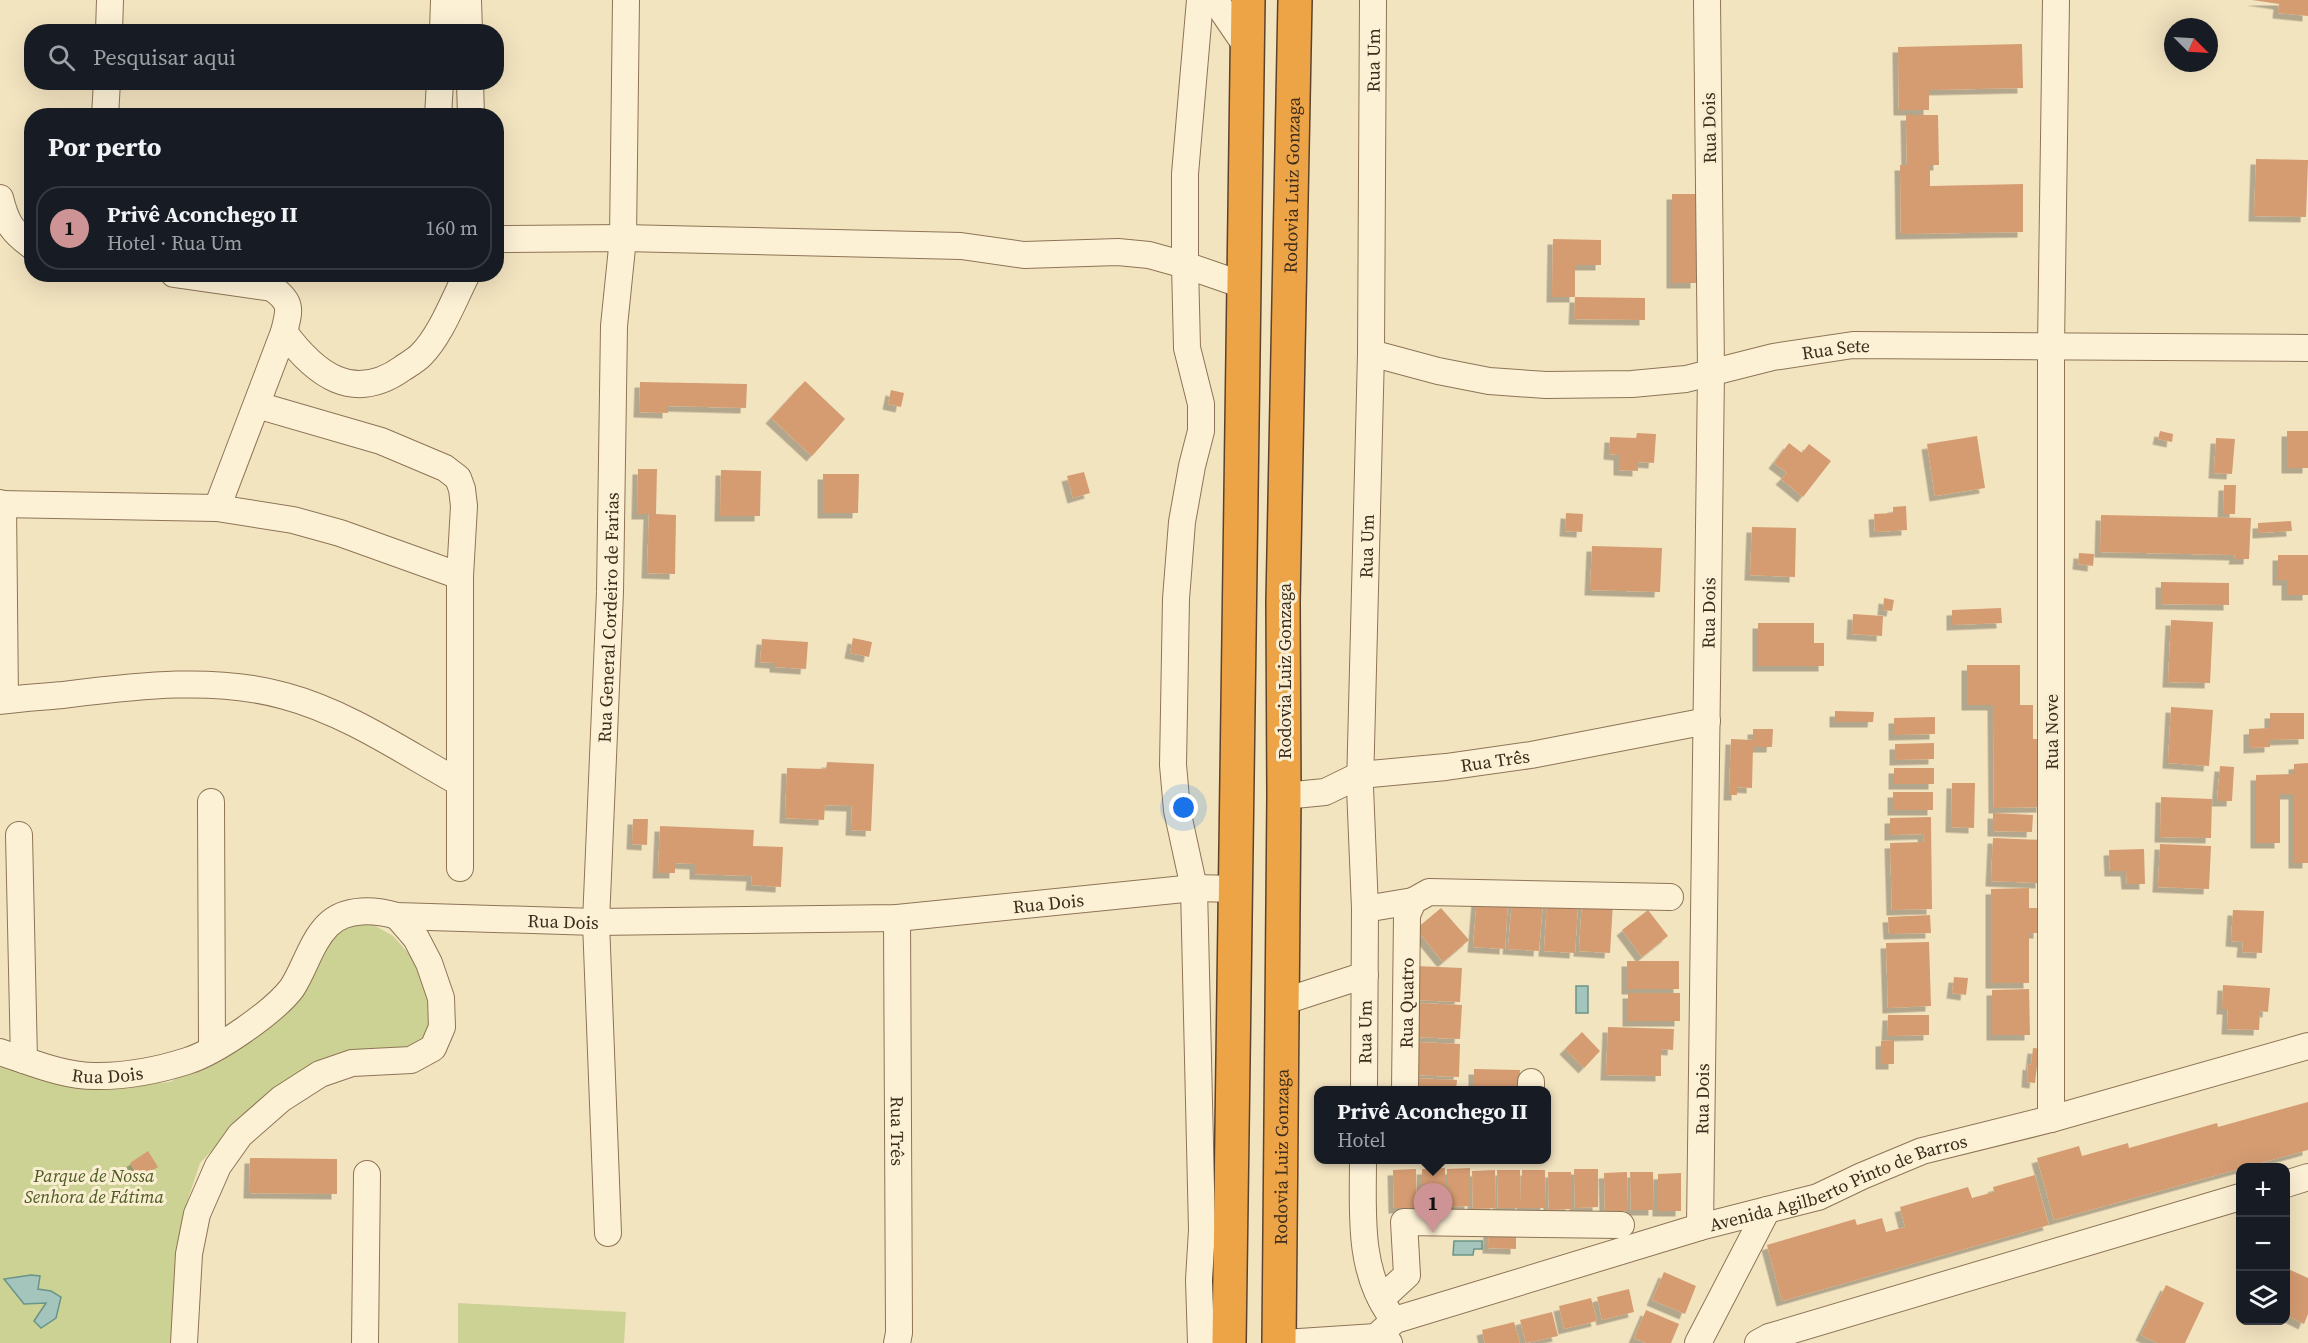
<!DOCTYPE html>
<html lang="pt">
<meta charset="utf-8">
<style>
body{margin:0;font-family:"Source Serif 4",serif;background:#242831;color:#f1f3f6}
.controls{position:absolute;right:18px;bottom:18px;display:grid;overflow:hidden;border-radius:12px;box-shadow:0 6px 24px #0002}
.controls button{width:54px;height:54px;display:grid;place-items:center;padding:0;border:0;border-bottom:2px solid #363941;background:#171b24;color:#f1f3f6;font:30px sans-serif}
.compass{position:absolute;left:2164px;top:18px;width:54px;height:54px;border-radius:50%;background:#171b24;box-shadow:0 6px 24px #0002;rotate:114deg}
.you{position:absolute;left:1184px;top:808px;width:21px;height:21px;margin:-15px;border:4px solid #fff;border-radius:50%;background:#1a73e8;box-shadow:0 0 0 9px #1a73e833}
.badge{display:grid;place-items:center;width:39px;height:39px;border-radius:50%;background:#ce9495;color:#111;font-size:20px;font-weight:700}
.pin{position:absolute;translate:-50% -50px;filter:drop-shadow(0 2px 3px #0008)}
.pin::after{content:'';position:absolute;top:32px;width:21px;height:18px;background:inherit;clip-path:polygon(0 0,100% 0,50% 100%)}
.popup{position:absolute;left:1314px;top:1086px;width:237px;height:78px;box-sizing:border-box;display:grid;place-content:center;border-radius:12px;background:#171b24;filter:drop-shadow(0 2px 4px #0005);font-size:20px;white-space:nowrap;color:#9ea1a6}
.popup b{font-size:22px;color:#f1f3f6}
.popup::after{content:'';position:absolute;left:50%;top:100%;margin-left:-12px;border:12px solid transparent;border-top-color:#171b24}
.list{margin:0;padding:0;list-style:none}
h2{display:flex;justify-content:space-between;align-items:center;height:78px;margin:0;padding:0 24px;font-size:26px}
h2 small{font-size:20px;font-weight:400;color:#9ea1a6}
.list li{display:grid;grid-template-columns:39px 1fr auto;gap:18px;align-items:center;box-sizing:border-box;height:84px;margin:0 12px 12px;padding:0 12px;border:2px solid #363941;border-radius:24px}
.list b{display:block;font-size:22px;white-space:nowrap}
.list p{margin:0;font-size:20px;white-space:nowrap;color:#9ea1a6}
.list em{font-size:20px;font-style:normal;color:#9ea1a6}
.icon{flex:none;width:33px;height:33px;fill:none;stroke:currentColor;stroke-width:2;stroke-linecap:round;stroke-linejoin:round}
.map{position:relative;flex:none;width:2308px;height:1343px;overflow:hidden}
.search{position:absolute;background:#171b24;box-shadow:0 6px 24px #0002;left:24px;top:24px;width:480px;height:66px;display:flex;align-items:center;gap:15px;box-sizing:border-box;padding:0 21px;border-radius:24px;color:#9ea1a6;font-size:22px}
.panel{position:absolute;background:#171b24;box-shadow:0 6px 24px #0002;left:24px;top:108px;width:480px;height:174px;border-radius:24px}
.map>svg:first-child{display:block}
.green{fill:#cbd293}
.water{fill:#a4c5bb;stroke:#699489;stroke-width:1.5}
.building{fill:#d59c72;filter:url(#shadow)}
.lines{fill:none;stroke-linecap:round;stroke-linejoin:round}
.minor-casing{stroke:#8e7456;stroke-width:28}
.highway-casing{stroke:#5c422b;stroke-width:36}
.minor{stroke:#fcf1d5;stroke-width:26}
.highway{stroke:#eca447;stroke-width:33}
.labels{text-anchor:middle;dominant-baseline:central;stroke-width:6;stroke-linejoin:round;paint-order:stroke}
.street-label{font-size:18px;fill:#3c2c1c;stroke:#f9eed1}
.park-label{font-size:18px;font-style:italic;fill:#4c5b20;stroke:#f9eed1}
</style>
<div class="map">
<svg width="2308" height="1343" viewBox="0 0 2308 1343">
<defs>
<filter id="shadow"><feDropShadow dx="-5.5" dy="5.5" stdDeviation="0" flood-color="#0004"/></filter>
</defs>
<rect width="100%" height="100%" fill="#f3e4c0"/>
<!-- green -->
<path class="green" d="M372 924 393 936 410 955 427 985 433 1009 431 1028 415 1046 390 1051 234 1127 200 1163 186 1205 170 1343H0V1066L77 1089 117 1087 170 1082 279 1020 302 989 327 938 345 927Z
M458 1303 626 1312 624 1343H458Z"/>
<!-- water -->
<path class="water" d="M1576 986H1588V1013H1576Z
M1454 1241H1482V1249H1474L1473 1255H1453Z
M31 1275 40 1276 38 1289 51 1291 61 1297 56 1318 41 1328 34 1321 46 1303 24 1304 4 1279Z"/>
<!-- building -->
<path class="building" d="M2252 0H2308V16L2278 13 2279 4Z
M2022 44 2023 88 1929 90V110H1899L1898 47Z
M1906 115H1938L1939 165H1930V186L2023 184V232L1901 234 1900 165H1907Z
M2256 159 2308 160 2306 217 2254 216Z
M1672 194H1697L1696 283H1672Z
M1553 239 1601 240V265H1575V297L1645 298V320L1574 319 1575 297H1552Z
M805 381 845 419 812 456 771 418Z
M640 382 747 384 746 408 668 406V413L639 412Z
M891 390 904 393 901 407 888 404Z
M2160 431 2173 434 2172 442 2158 439Z
M2287 431H2308V468H2287Z
M1637 433 1656 434 1654 463 1638 462V471L1619 470V455L1609 454 1610 437 1636 438Z
M1977 436 1985 488 1935 496 1927 444Z
M2216 438 2235 439 2232 474 2214 473Z
M1789 443 1802 453 1809 444 1831 461 1803 497 1781 479 1787 473 1774 463Z
M638 469H657L656 514 676 515 675 574 647 573 649 514H637Z
M721 470 761 471 760 516H720Z
M1084 472 1090 493 1073 498 1067 476Z
M823 474H859L858 513H823Z
M2224 485H2236L2235 514H2223Z
M1906 506 1907 530 1875 532 1874 514 1893 513V507Z
M1566 513 1583 514 1582 532 1565 531Z
M2101 515 2251 518 2249 559H2234L2235 555 2100 552Z
M2291 521 2292 531 2258 533V523Z
M1752 527 1796 528 1795 577 1750 575Z
M1592 546 1662 548 1660 592 1590 590Z
M2079 553 2094 554 2093 566 2078 564Z
M2278 555H2308V595H2287V580H2278Z
M2161 582 2229 583V605L2161 604Z
M1884 598 1894 600 1892 611 1883 610Z
M2001 608 2002 623 1952 625V610Z
M1853 614 1883 616 1882 636 1852 634Z
M2171 620 2213 622 2210 683 2168 682Z
M1758 623H1814V643H1824V666H1758Z
M853 638 872 642 869 657 850 653Z
M762 639 808 642 806 669 775 667V663L760 662Z
M1967 665H2020V705H2033V739H2041L2042 807 1994 808 1993 705H1967Z
M2171 707 2213 710 2209 766 2168 763Z
M1835 711 1874 712 1873 722H1835Z
M2270 713H2304V739L2270 740V747L2249 748V729L2270 728Z
M1935 717V734L1894 735V718Z
M1753 729H1773L1772 747H1753L1752 788 1737 787V795H1729L1731 739 1753 740Z
M1934 743V759L1895 760V744Z
M827 762 874 764 871 831 851 830 852 806 825 805 824 820 785 818 787 768 826 769Z
M2308 763V863H2294V794H2280V843H2256V775L2294 774V764Z
M2220 766 2234 767 2232 801H2217Z
M1894 768H1934V784H1894Z
M1952 783H1975L1974 828 1951 827Z
M1893 792H1933V810H1893Z
M2161 797 2212 799 2211 838 2160 837Z
M1993 813 2033 815 2032 832 1993 831Z
M1931 817 1932 909 1892 910 1890 843 1924 842 1923 834 1890 835V818Z
M633 819H648L647 845 632 844Z
M660 826 754 830 753 846 783 847 781 887 751 885 752 876 695 874V864L675 863V873H658Z
M1993 838 2043 840 2041 883 1991 881Z
M2160 844 2211 846 2209 889 2158 887Z
M2144 849 2145 884H2127L2126 871H2110L2109 850Z
M2029 888V908H2039V933H2029V983H1991V889Z
M1477 898 1508 900 1505 949 1473 947Z
M1512 900 1543 901 1539 951 1508 949Z
M1582 901 1613 903 1610 953 1579 951Z
M1547 902 1578 904 1575 953 1544 951Z
M1441 908 1469 940 1443 962 1416 929Z
M1648 910 1668 936 1642 957 1622 930Z
M2233 910 2264 911 2262 953 2242 952 2243 942 2231 941Z
M1930 915 1931 933 1889 934 1888 917Z
M1929 942 1931 1006 1888 1008 1886 943Z
M1627 961H1679V989H1627Z
M1416 966 1462 968 1460 1002 1414 1000Z
M1954 977 1968 978 1966 995 1952 993Z
M2223 985 2270 988 2268 1012 2260 1011 2259 1030 2227 1029 2228 1009H2222Z
M2029 989 2030 1035H1992V990Z
M1628 993H1680V1021H1628Z
M1416 1003 1462 1005 1460 1039 1415 1037Z
M1888 1015H1929V1035L1887 1036Z
M1608 1027 1674 1029 1673 1050 1661 1049V1076L1606 1075Z
M1582 1032 1600 1051 1584 1068 1565 1049Z
M1894 1040V1064H1881V1041Z
M1415 1042 1460 1044 1459 1077 1413 1075Z
M2033 1048 2044 1049 2042 1066 2037 1065 2035 1083 2027 1082 2028 1064 2031 1065Z
M1474 1069 1520 1070 1519 1090H1474Z
M1411 1078 1457 1080 1456 1090H1411Z
M2308 1102V1150L2054 1220 2037 1158 2079 1146 2082 1156 2128 1143 2129 1148 2217 1123 2218 1127Z
M148 1151 158 1167 140 1179 130 1163Z
M250 1158 337 1159V1194L249 1193Z
M1445 1168V1207H1422V1169Z
M1470 1168V1206L1447 1207V1169Z
M1416 1169 1417 1208H1394L1393 1170Z
M1574 1169H1598V1207L1575 1208Z
M1495 1170 1496 1208 1473 1209 1472 1171Z
M1497 1170H1520L1521 1208H1498Z
M1522 1170H1545L1546 1208H1522Z
M1548 1172H1571V1209L1549 1210Z
M1627 1172 1628 1211H1605L1604 1173Z
M1630 1172H1653L1654 1210H1631Z
M1681 1173V1211H1658V1174Z
M2035 1175 2049 1225 1782 1301 1767 1245 1855 1219 1857 1225 1882 1218 1886 1232 1905 1227 1900 1207 1968 1187 1972 1198 1994 1192 1993 1187Z
M1489 1227 1516 1228V1249L1488 1248Z
M2286 1268 2308 1278V1314L2304 1324 2286 1315Z
M1664 1272 1696 1286 1685 1314 1652 1300Z
M2166 1285 2204 1303 2185 1343H2157L2141 1335Z
M1629 1289 1634 1312 1602 1320 1597 1297Z
M1591 1298 1597 1321 1564 1329 1559 1306Z
M1646 1310 1679 1324 1671 1343H1646L1634 1338Z
M1552 1312 1558 1336 1526 1343 1520 1320Z
M1514 1322 1520 1343H1485L1482 1330Z"/>
<g class="lines">
<!-- minor casing -->
<g class="minor-casing">
<g id="minor">
<path d="M468 0 469 32"/>
<path d="M1200 0 1185 174V265L1187 348 1201 404V431L1192 466 1182 522 1176 599 1173 765 1177 810 1194 888 1202 1230 1199 1280 1201 1343"/>
<path d="M1215 0 1247 47"/>
<path d="M109 32 110 0"/>
<path d="M443 32 444 0"/>
<path d="M470 82 471 116"/>
<path d="M105 116 107 82"/>
<path d="M438 116 440 82"/>
<path d="M0 198C6 222 11 231 32 246"/>
<path d="M496 239 623 238 961 246 1024 255 1118 252 1149 255 1185 265 1243 285"/>
<path d="M174 274 272 288C292 302 290 309 284 332L217 508"/>
<path d="M284 332C315 374 353 404 403 368 409 364 416 360 421 355 441 335 454 299 467 274"/>
<path id="s1" d="M1371 353 1438 371 1489 381 1546 385 1632 384 1686 379 1773 357 1853 345 2308 348"/>
<path d="M257 405 381 441 445 468 458 478 462 489 464 506 460 576V868"/>
<path d="M0 503 3 504 5 700"/>
<path d="M0 504 217 508 293 520 340 533 460 576"/>
<path d="M0 701C21 698 42 697 63 695 136 686 214 676 285 696 348 713 404 752 460 783"/>
<path id="s2" d="M1284 796 1325 792 1360 775 1446 767 1531 755 1707 721"/>
<path d="M211 802 212 1048"/>
<path d="M19 835 24 1060"/>
<path d="M1365 909 1413 901"/>
<path id="s3" d="M897 918 899 1333 897 1343"/>
<path d="M1282 1002 1365 975"/>
<path id="s4" d="M0 1052C31 1062 65 1077 98 1076 128 1076 159 1070 187 1061 216 1052 274 1012 292 988 305 968 311 942 328 925 346 907 376 910 397 916L596 922 897 918 1194 888 1236 889"/>
<path id="s5" d="M1364 1090 1365 909 1360 787 1371 353 1373 0"/>
<path id="s6" d="M1405 1090 1407 915 1413 901 1429 892 1670 897"/>
<path d="M1531 1090V1082"/>
<path d="M2051 1119V346L2056 0"/>
<path d="M1363 1160C1363 1212 1358 1268 1389 1313"/>
<path d="M2286 1184 2308 1177"/>
<path id="s7" d="M1700 1227 1711 372 1707 0"/>
<path id="s8" d="M608 1233 596 922 610 592 614 326 623 238 626 0"/>
<path d="M1381 1299 1407 1275 1404 1222 1621 1225"/>
<path id="s9" d="M1376 1337 1395 1320 1700 1227 1818 1197 1862 1176 1922 1151 2051 1119 2308 1046"/>
<path d="M184 1343 189 1254 197 1214 218 1166 240 1135 281 1099 320 1074 352 1063 411 1060 433 1048 442 1027 441 998 429 963 416 938 397 916"/>
<path d="M365 1343 367 1174"/>
<path d="M1284 1343 1376 1337 1389 1343"/>
<path d="M1698 1343 1767 1210"/>
<path d="M1758 1343 1769 1337 2240 1197"/>
</g>
</g>
<!-- highway casing -->
<g class="highway-casing">
<g id="highway">
<path d="M1229 1343 1248 0"/>
<path id="s10" d="M1279 1343 1284 796 1283 602 1295 0"/>
</g>
</g>
<!-- minor -->
<use href="#minor" class="minor"/>
<!-- highway -->
<use href="#highway" class="highway"/>
</g>
<g class="labels">
<!-- street labels -->
<g class="street-label">
<text stroke="none"><textPath href="#s5" startOffset="1030">Rua Um</textPath></text>
<text transform="translate(1709 128) rotate(-91)">Rua Dois</text>
<text stroke="none"><textPath href="#s10" startOffset="1158">Rodovia Luiz Gonzaga</textPath></text>
<text stroke="none"><textPath href="#s1" startOffset="472">Rua Sete</textPath></text>
<text stroke="none"><textPath href="#s5" startOffset="544">Rua Um</textPath></text>
<text stroke="none"><textPath href="#s7" startOffset="614">Rua Dois</textPath></text>
<text stroke="none"><textPath href="#s8" startOffset="616">Rua General Cordeiro de Farias</textPath></text>
<text transform="translate(1284 671) rotate(-90)">Rodovia Luiz Gonzaga</text>
<text transform="translate(2051 732) rotate(-90)">Rua Nove</text>
<text stroke="none"><textPath href="#s2" startOffset="216">Rua Três</textPath></text>
<text stroke="none"><textPath href="#s4" startOffset="1119">Rua Dois</textPath></text>
<text stroke="none"><textPath href="#s4" startOffset="633">Rua Dois</textPath></text>
<text stroke="none"><textPath href="#s6" startOffset="87">Rua Quatro</textPath></text>
<text stroke="none"><textPath href="#s5" startOffset="58">Rua Um</textPath></text>
<text stroke="none"><textPath href="#s4" startOffset="111">Rua Dois</textPath></text>
<text stroke="none"><textPath href="#s7" startOffset="128">Rua Dois</textPath></text>
<text stroke="none"><textPath href="#s3" startOffset="213">Rua Três</textPath></text>
<text stroke="none"><textPath href="#s10" startOffset="186">Rodovia Luiz Gonzaga</textPath></text>
<text stroke="none"><textPath href="#s9" startOffset="490">Avenida Agilberto Pinto de Barros</textPath></text>
</g>
<!-- park labels -->
<g class="park-label">
<text x="94" y="1175">Parque de Nossa<tspan x="94" dy="21">Senhora de Fátima</tspan></text>
</g>
</g>
</svg>
<div class="controls">
<button>+</button>
<button>−</button>
<button><svg class="icon" aria-label="layers" viewBox="0 0 24 24"><path d="M12 4l9 5-9 5-9-5zM3 14l9 5 9-5"/></svg></button>
</div>
<svg class="compass" viewBox="-18 -18 36 36"><path d="M0-13l5 13h-10z" fill="#e53935"/><path d="M0 13l5-13h-10z" fill="#9ea1a6"/></svg>
<div class="you"></div>
<div class="pin badge" style="left:1433px;top:1233px">1</div>
<div class="popup"><b>Privê Aconchego II</b>Hotel</div>
<div class="search"><svg class="icon" aria-label="search" viewBox="0 0 24 24"><circle cx="10" cy="10" r="6"/><path d="M15 15l6 6"/></svg>Pesquisar aqui</div>
<section class="panel">
<h2>Por perto<small></small></h2>
<ul class="list">
<li><span class="badge">1</span><div><b>Privê Aconchego II</b><p>Hotel · Rua Um</p></div><em>160 m</em></li>
</ul>
</section>
</div>
